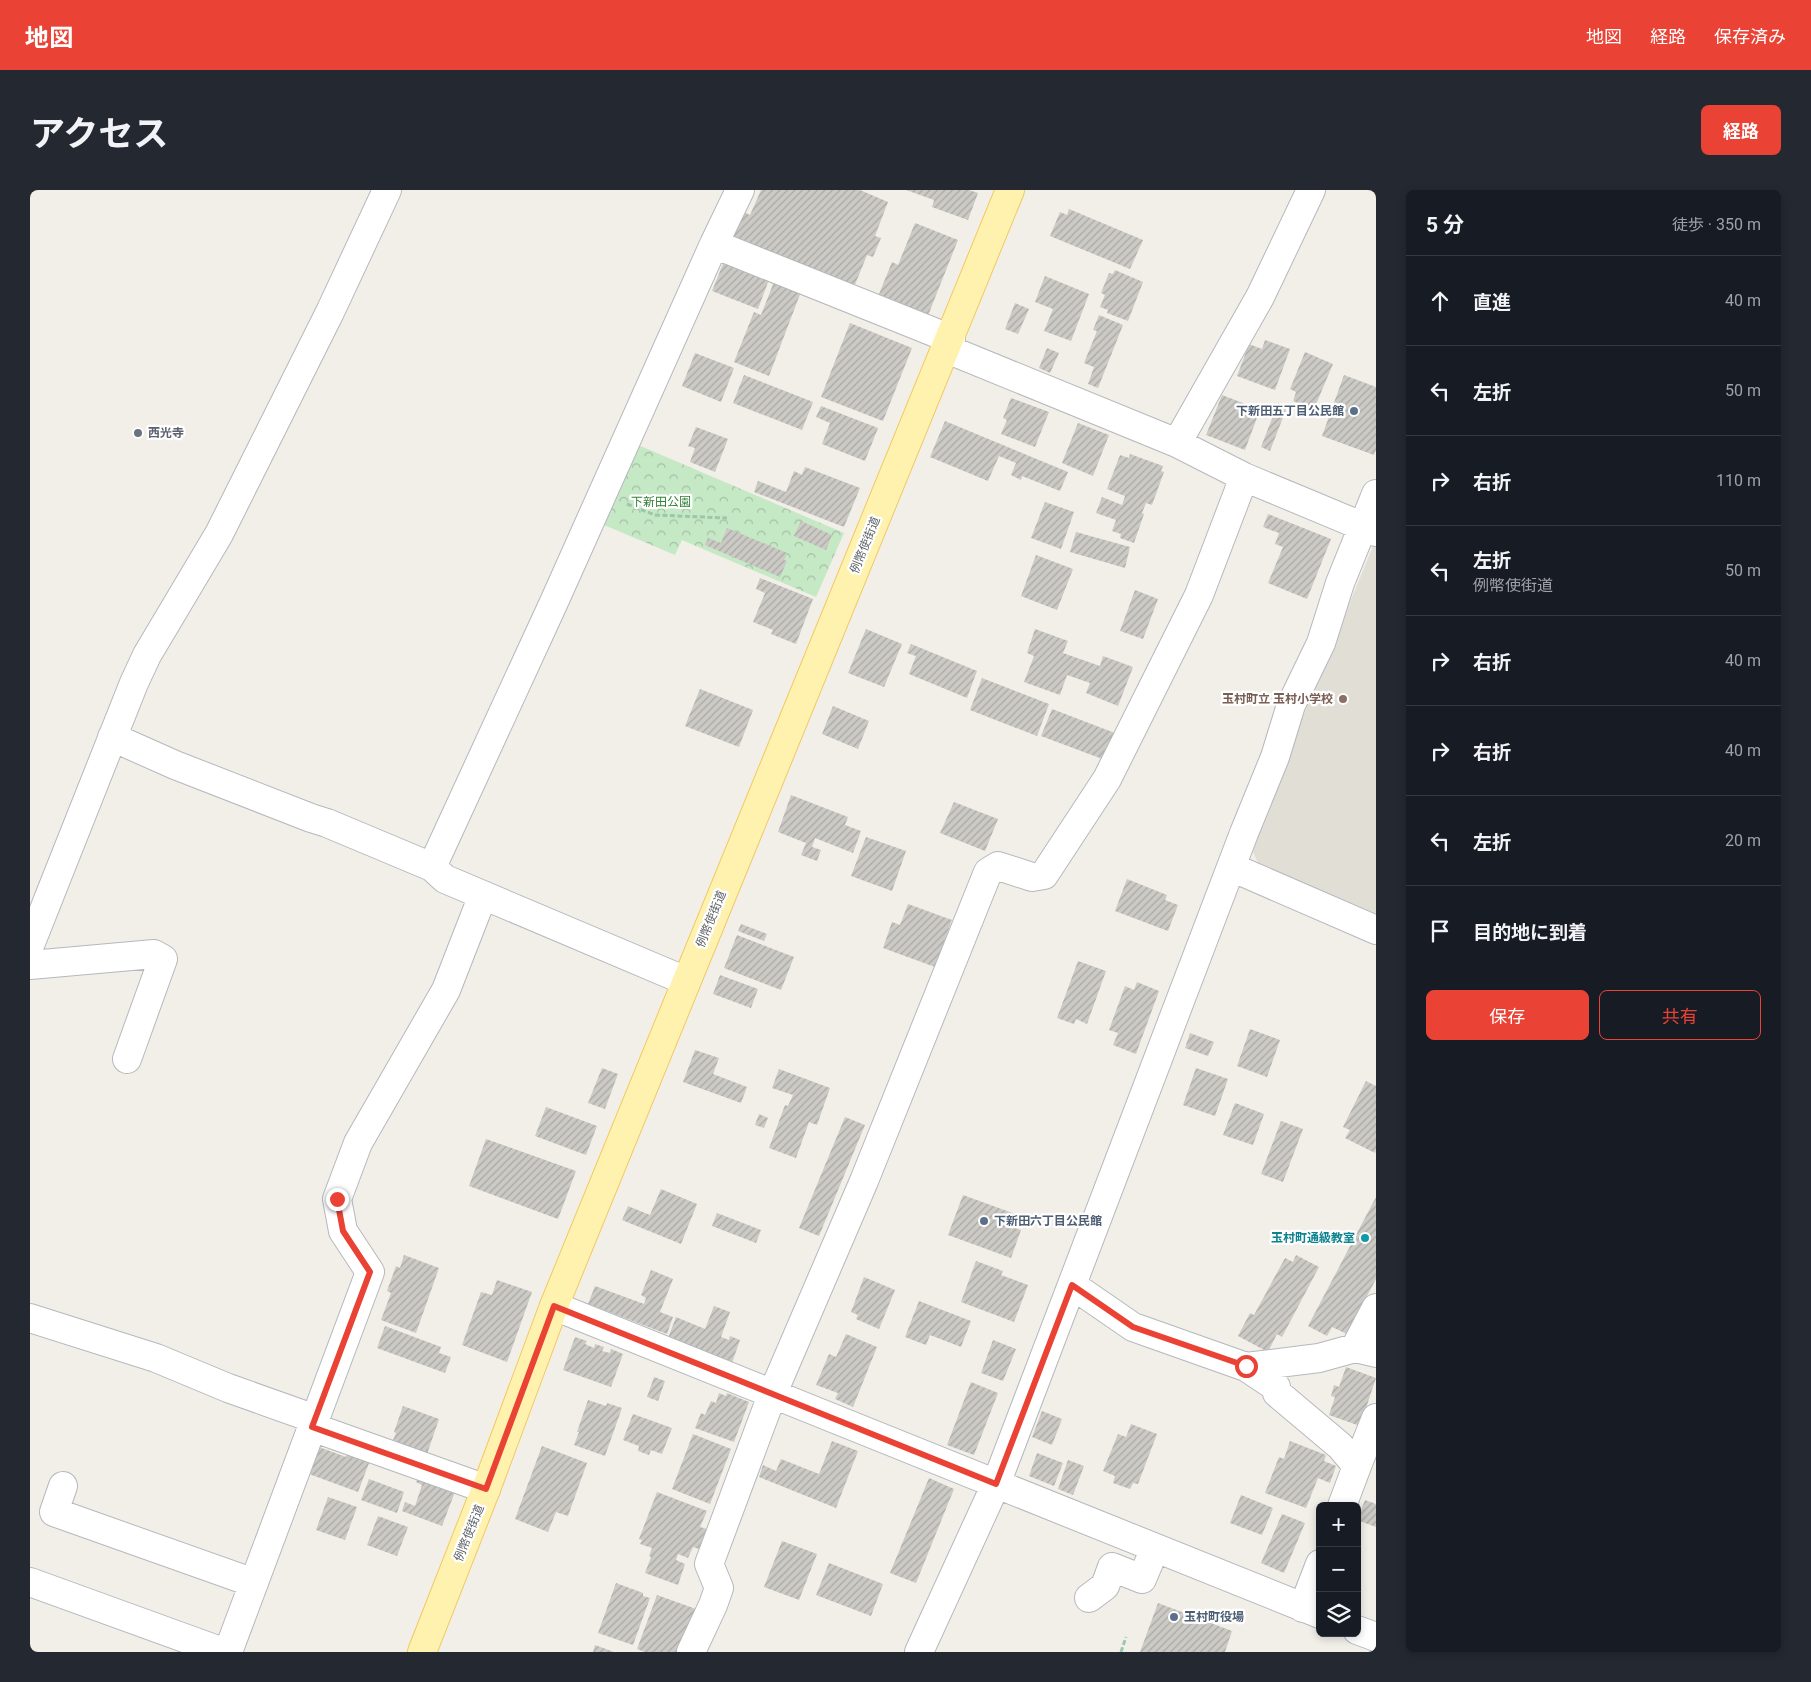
<!DOCTYPE html>
<html lang="ja">
<meta charset="utf-8">
<style>
body{margin:0;font-family:Roboto,"Noto Sans JP",sans-serif;background:#242831;color:#f1f3f6}
.controls{position:absolute;right:15px;bottom:15px;display:grid;overflow:hidden;border-radius:8px;box-shadow:0 2px 8px #0003}
.controls button{width:45px;height:45px;display:grid;place-items:center;padding:0;border:0;border-bottom:1px solid #363941;background:#171b24;color:#f1f3f6;font:25px sans-serif}
.stop{position:absolute;width:15px;height:15px;margin:-11px;border:4px solid #ea4335;border-radius:50%;background:#fff}
.stop.end{background:#ea4335;border-color:#fff;box-shadow:0 1px 5px #0008}
.list{margin:0;padding:0;list-style:none}
h2{display:flex;justify-content:space-between;align-items:center;height:65px;margin:0;padding:0 20px;font-size:21px}
h2 small{font-size:16px;font-weight:400;color:#9ea1a6}
.list li{display:grid;grid-template-columns:32px 1fr auto;gap:15px;align-items:center;box-sizing:border-box;height:90px;padding:0 20px;border-top:1px solid #363941}
.list b{display:block;font-size:19px;white-space:nowrap}
.list p{margin:0;font-size:16px;white-space:nowrap;color:#9ea1a6}
.list em{font-size:16px;font-style:normal;color:#9ea1a6}
.actions{display:flex;gap:10px;padding:15px 20px}
.actions a{flex:1;padding:11px 0;border:1px solid #ea4335;border-radius:8px;text-align:center;font-size:18px;color:#ea4335}
.actions .main{background:#ea4335;color:#fff}
.icon{flex:none;width:28px;height:28px;fill:none;stroke:currentColor;stroke-width:2;stroke-linecap:round;stroke-linejoin:round}
.map{position:relative;flex:none;width:1346px;height:1462px;overflow:hidden;border-radius:8px}
header{display:flex;align-items:center;gap:30px;box-sizing:border-box;height:70px;padding:0 25px;background:#ea4335;color:#fff}
header strong{font-size:24px}
nav{display:flex;gap:28px;margin-inline-start:auto;font-size:18px}
.intro{display:flex;align-items:center;justify-content:space-between;box-sizing:border-box;height:120px;padding:0 30px}
h1{margin:0;font-size:35px}
.button{padding:12px 22px;border-radius:8px;background:#ea4335;color:#fff;font-size:18px;font-weight:700}
main{display:flex;gap:30px;padding:0 30px}
aside{flex:1;background:#171b24;border-radius:8px;box-shadow:0 2px 8px #0003}
.map>svg:first-child{display:block}
.education{fill:#e1ded6}
.forest{fill:url(#forest-crowns)}
.building{fill:url(#building-hatch)}
.lines{fill:none;stroke-linecap:round;stroke-linejoin:round}
.minor-casing{stroke:#b5b8bc;stroke-width:30}
.major-casing{stroke:#f2c960;stroke-width:30}
.path{stroke:#9cc7a9;stroke-width:3;stroke-dasharray:5 2.5;stroke-linecap:butt}
.minor{stroke:#fff;stroke-width:28}
.major{stroke:#fff2af;stroke-width:28}
.route{stroke:#ea4335;stroke-width:6}
.service-dot{fill:#5c6f8a;stroke:#fff;stroke-width:2}
.worship-dot{fill:#6b7280;stroke:#fff;stroke-width:2}
.education-dot{fill:#8d6e63;stroke:#fff;stroke-width:2}
.culture-dot{fill:#0f9aa8;stroke:#fff;stroke-width:2}
.labels{text-anchor:middle;dominant-baseline:central;stroke-width:4.5;stroke-linejoin:round;paint-order:stroke}
.service-label{font-size:12px;font-weight:bold;fill:#4e5e75;stroke:#fff;text-anchor:start}
.worship-label{font-size:12px;font-weight:bold;fill:#5b616d;stroke:#fff;text-anchor:start}
.park-label{font-size:12px;fill:#348238;stroke:#fff}
.street-label{font-size:12px;fill:#5f6368;stroke:#fff}
.education-label{font-size:12px;font-weight:bold;fill:#785e54;stroke:#fff;text-anchor:end}
.culture-label{font-size:12px;font-weight:bold;fill:#0d838f;stroke:#fff;text-anchor:end}
</style>
<header>
<strong>地図</strong>
<nav><a>地図</a><a>経路</a><a>保存済み</a></nav>
</header>
<div class="intro"><h1>アクセス</h1><a class="button">経路</a></div>
<main>
<div class="map">
<svg width="1346" height="1462" viewBox="0 0 1346 1462">
<defs>
<pattern id="forest-crowns" width="20" height="18" patternUnits="userSpaceOnUse" patternTransform="scale(1.25)"><rect width="20" height="18" fill="#c5e8c5"/><path d="M2 6a3 3 0 1 1 6 0M12 15a3 3 0 1 1 6 0" fill="none" stroke="#a3c0a4"/></pattern>
<pattern id="building-hatch" width="6" height="6" patternUnits="userSpaceOnUse" patternTransform="scale(1.25)"><rect width="6" height="6" fill="#cccac5"/><path d="M-1 1l2-2M0 6l6-6M5 7l2-2" fill="none" stroke="#a9a8a4"/></pattern>
</defs>
<rect width="100%" height="100%" fill="#f1efe8"/>
<!-- education -->
<path class="education" d="M1346 349V732L1232 682 1220 655Z"/>
<!-- forest -->
<path class="forest" d="M608 255 814 343 786 407 652 350 645 365 574 335Z"/>
<!-- building -->
<path class="building" d="M731 0H830L858 12 845 46 851 48 843 67 837 65 822 102 700 48 712 21 720 25Z
M876 0H939L948 3 938 30 902 17 904 10Z
M1039 19 1113 50 1100 79 1020 46 1030 22 1037 25Z
M885 33 928 50 897 128 847 109 862 72 868 75Z
M695 69 740 87 728 119 682 101Z
M1085 80 1113 92 1098 131 1077 123 1078 120 1070 117 1075 105 1071 103 1079 83 1083 84Z
M1015 86 1059 104 1041 151 1014 141 1023 119 1005 112Z
M745 89 772 99 739 186 704 172 724 122 731 125Z
M985 113 999 119 988 144 975 139Z
M1069 125 1093 135 1068 198 1058 194 1064 177 1054 173 1067 141 1063 140Z
M820 133 882 158 853 231 791 207Z
M1235 150 1260 159 1245 200 1207 186 1219 154 1232 159Z
M1017 158 1029 163 1020 183 1009 178Z
M1275 162 1303 174 1284 219 1263 211 1266 202 1260 199Z
M665 163 704 178 691 212 652 196Z
M714 185 783 212 772 240 703 213Z
M1314 185 1346 197V260L1344 265 1292 246Z
M1192 205 1226 218 1224 223 1228 225 1215 260 1176 245Z
M981 208 1019 222 1005 257 971 244 977 230 973 228Z
M1248 213 1257 217 1240 261 1231 257Z
M791 216 848 238 835 271 792 254 800 233 786 227Z
M915 231 1038 282 1030 301 992 286 991 290 981 285 986 273 969 266 958 291 900 267Z
M1048 233 1079 245 1063 286 1032 273Z
M666 237 698 249 685 282 660 272 665 258 658 256Z
M1100 264 1133 276 1131 281 1134 282 1122 315 1116 313 1112 323 1114 324 1104 353 1090 348 1091 344 1082 341 1086 330 1066 323 1072 307 1092 315 1095 306 1077 299 1090 265 1099 268Z
M775 277 830 298 814 337 724 302 728 291 756 302 764 281 772 285Z
M1015 312 1044 322 1031 359 1001 348Z
M1238 324 1301 349 1277 409 1238 393 1253 357 1245 354 1249 343 1233 337Z
M771 331 802 345 796 360 764 346Z
M697 338 757 363 754 370 757 371 750 387 675 355 678 348 691 353Z
M1046 342 1100 357 1095 378 1040 362Z
M1006 365 1043 379 1027 420 991 406Z
M730 388 783 409 766 454 741 444 743 440 723 432 735 403 726 399Z
M1105 400 1128 409 1113 449 1090 441Z
M836 439 872 454 854 497 818 483Z
M1005 439 1038 451 1033 463 1070 476 1073 466 1103 477 1088 516 1056 503 1060 493 1037 485 1030 505 994 492 1004 466 997 463Z
M881 454 947 481 937 508 879 484 886 466 877 463Z
M952 488 1019 514 1007 546 940 520Z
M670 499 723 520 709 557 655 536Z
M803 516 839 531 828 559 792 544Z
M1022 519 1085 543 1075 570 1011 546Z
M761 605 818 627 815 635 831 641 823 663 785 648 782 657 791 660 787 671 771 665 776 653 748 642Z
M924 612 968 629 955 661 910 643Z
M836 647 876 661 862 701 821 686Z
M1097 689 1137 705 1135 710 1148 715 1138 741 1085 721Z
M878 714 922 730 905 777 853 758 862 732 870 735Z
M711 734 737 744 734 751 708 741Z
M707 745 764 767 751 800 694 778Z
M1048 771 1076 781 1057 834 1046 829 1044 834 1027 828Z
M690 785 728 799 721 818 683 804Z
M1107 792 1129 801 1106 864 1083 855 1088 843 1079 840 1095 796 1104 800Z
M1220 839 1250 850 1237 887 1207 876Z
M1160 843 1184 852 1178 866 1155 858Z
M665 860 689 868 683 884 717 897 711 913 653 892Z
M572 878 588 884 575 919 558 913Z
M1166 878 1198 889 1185 926 1153 915Z
M749 879 800 898 787 935 779 932 766 968 739 958 755 915 758 916 763 905 742 898Z
M1336 891 1346 896V960L1345 963 1315 948 1320 940 1313 937Z
M1205 913 1234 924 1223 955 1193 945Z
M516 917 567 936 556 965 505 946Z
M729 924 738 928 734 938 725 935Z
M815 927 835 935 789 1046 769 1038Z
M1251 931 1273 939 1253 992 1231 984Z
M456 949 546 981 528 1029 439 996Z
M631 999 667 1014 651 1054 592 1030 598 1016 620 1025Z
M933 1005 988 1025 983 1037 991 1040 981 1068 918 1045Z
M1346 1007V1089L1317 1144 1302 1137 1297 1146 1278 1136Z
M687 1023 731 1040 726 1053 682 1036Z
M374 1065 409 1078 386 1143 351 1130 361 1103 357 1101 366 1076 370 1078Z
M1266 1065 1289 1077 1252 1147 1247 1144 1238 1162 1208 1146 1220 1123 1224 1125 1255 1068 1263 1072Z
M946 1071 973 1081 971 1085 998 1095 984 1132 931 1112Z
M621 1080 643 1089 630 1122 643 1127 637 1144 558 1114 565 1096 614 1114 616 1108 611 1105Z
M834 1087 865 1100 849 1139 826 1129 828 1125 821 1122Z
M467 1090 502 1102 477 1172 432 1155 451 1102 462 1105Z
M889 1111 941 1131 931 1157 900 1145 896 1155 875 1147Z
M684 1116 700 1122 691 1147 699 1150 700 1146 710 1150 702 1173 638 1148 646 1127 675 1139Z
M355 1136 411 1157 409 1163 421 1167 415 1183 347 1158Z
M816 1144 847 1157 823 1217 805 1209 808 1203 786 1195 799 1164 806 1167Z
M545 1147 557 1151 555 1154 564 1158 565 1154 574 1157 572 1161 580 1163 581 1159 593 1164 581 1197 533 1180Z
M963 1150 986 1159 973 1191 951 1183Z
M1316 1177 1346 1188 1330 1236 1299 1225 1305 1207 1301 1206 1304 1195 1309 1197Z
M624 1187 635 1191 628 1211 617 1207Z
M941 1192 968 1203 944 1265 917 1255Z
M689 1203 696 1206 697 1203 719 1212 704 1252 665 1238 671 1223 675 1225 681 1211 686 1213Z
M558 1210 576 1216 577 1213 592 1218 575 1266 544 1255 549 1242H547Z
M373 1216 409 1229 396 1267 368 1257 370 1253 363 1250 366 1243 364 1242Z
M1012 1221 1032 1229 1022 1255 1002 1247Z
M603 1224 642 1238 632 1264 621 1260 619 1265 608 1261 609 1256 593 1250Z
M1101 1234 1127 1244 1108 1294 1103 1293 1100 1299 1083 1293 1085 1286 1073 1281 1088 1244 1096 1247Z
M663 1244 701 1259 680 1314 642 1299Z
M802 1251 828 1261 806 1318 729 1287 733 1275 746 1281 751 1269 789 1284Z
M1260 1251 1296 1265 1294 1271 1306 1276 1300 1293 1288 1288 1276 1318 1235 1303 1249 1267 1254 1269Z
M512 1256 557 1273 538 1326 526 1322 518 1342 485 1329Z
M289 1257 316 1267 319 1260 341 1268 328 1302 279 1284Z
M1007 1263 1033 1273 1024 1296 999 1286Z
M1038 1270 1054 1276 1043 1305 1028 1299Z
M389 1286 426 1299 412 1336 372 1321 375 1312 385 1316 392 1295 386 1292Z
M899 1288 924 1299 886 1393 860 1383Z
M339 1289 374 1302 367 1323 331 1310Z
M627 1302 677 1321 670 1337 677 1339 669 1359 663 1357 658 1368 648 1364 646 1370 655 1374 648 1395 615 1383 621 1367 619 1366 622 1358 610 1354 612 1350 609 1349Z
M1211 1305 1243 1318 1232 1345 1200 1333Z
M298 1307 327 1317 315 1350 286 1340Z
M1335 1310 1346 1314V1337L1327 1330Z
M1252 1324 1275 1333 1254 1383 1231 1373Z
M348 1326 378 1337 367 1366 337 1355Z
M752 1351 787 1364 769 1410 734 1397Z
M799 1373 853 1394 841 1426 786 1405Z
M586 1393 613 1403V1406L620 1408 603 1455 568 1443Z
M627 1405 666 1419 651 1462H615L607 1459Z
M1128 1413 1202 1441 1195 1462H1110Z
M565 1455 584 1462H563Z"/>
<g class="lines">
<!-- minor casing -->
<g class="minor-casing">
<path id="minor" d="M684 54 921 149
M917 159 1147 253 1214 287 1346 342
M1147 253 1230 107 1281 0
M82 547 145 575 281 628 297 633 402 677 415 689 656 791
M402 677 524 412 684 54 710 0
M1201 677 1346 740
M0 755 104 493 117 465 189 344 300 122 357 0
M0 775 124 764 133 769 97 869
M1042 1095 1103 1137 1216 1177 1246 1197 1247 1203 1310 1256 1327 1276 1312 1316
M524 1116 1290 1424
M1346 1118 1325 1158 1346 1163
M0 1128 126 1168 198 1198 285 1229
M1216 1177 1289 1168 1325 1158
M282 1237 456 1299
M1327 1276 1346 1228
M33 1296 24 1322 224 1393
M0 1392 193 1462
M1059 1408 1075 1396 1082 1377 1112 1389 1125 1358
M1273 1418 1290 1374
M1327 1440 1346 1447
M198 1462 340 1082 313 1041 307 1009 328 953 416 800 453 705
M661 1462 683 1415 689 1398 679 1374 742 1205 834 991 958 682 968 676 1002 687 1014 685 1077 589 1169 405 1214 287
M889 1462 966 1294 1214 643 1245 567 1261 515 1291 453 1310 393 1346 304"/>
</g>
<!-- major casing -->
<g class="major-casing">
<path id="major" d="M392 1462 456 1299 524 1116 980 0"/>
</g>
<!-- path -->
<path class="path" d="M597 314 625 325 697 328
M1091 1462 1096 1447"/>
<!-- minor -->
<use href="#minor" class="minor"/>
<!-- major -->
<use href="#major" class="major"/>
</g>
<g class="lines">
<!-- route -->
<path class="route" d="M307 1009 313 1041 340 1082 282 1237 456 1299 524 1116 966 1294 1042 1095 1103 1137 1216 1176"/>
</g>
<!-- markers -->
<g class="service-dot">
<circle cx="1324" cy="221" r="5"/>
<circle cx="954" cy="1031" r="5"/>
<circle cx="1144" cy="1427" r="5"/>
</g>
<circle class="worship-dot" cx="108" cy="243" r="5"/>
<circle class="education-dot" cx="1313" cy="509" r="5"/>
<circle class="culture-dot" cx="1335" cy="1048" r="5"/>
<g class="labels">
<!-- service labels -->
<g class="service-label">
<text x="1314" y="221" text-anchor="end">下新田五丁目公民館</text>
<text x="964" y="1031">下新田六丁目公民館</text>
<text x="1154" y="1427">玉村町役場</text>
</g>
<!-- worship labels -->
<g class="worship-label">
<text x="118" y="243">西光寺</text>
</g>
<!-- park labels -->
<g class="park-label">
<text x="631" y="312">下新田公園</text>
</g>
<!-- street labels -->
<g class="street-label">
<text transform="translate(835 355) rotate(-68)">例幣使街道</text>
<text transform="translate(681 729) rotate(-68)">例幣使街道</text>
<text transform="translate(439 1343) rotate(-68)">例幣使街道</text>
</g>
<!-- education labels -->
<g class="education-label">
<text x="1303" y="509">玉村町立 玉村小学校</text>
</g>
<!-- culture labels -->
<g class="culture-label">
<text x="1325" y="1048">玉村町通級教室</text>
</g>
</g>
</svg>
<div class="controls">
<button>+</button>
<button>−</button>
<button><svg class="icon" aria-label="layers" viewBox="0 0 24 24"><path d="M12 4l9 5-9 5-9-5zM3 14l9 5 9-5"/></svg></button>
</div>
<div class="stop" style="left:1216px;top:1176px"></div>
<div class="stop end" style="left:307px;top:1009px"></div>
</div>
<aside>
<h2>5 分<small>徒歩 · 350 m</small></h2>
<ul class="list">
<li><svg class="icon" aria-label="ahead" viewBox="0 0 24 24"><path d="M12 20V5M6 11l6-6 6 6"/></svg><div><b>直進</b></div><em>40 m</em></li>
<li><svg class="icon" aria-label="left" viewBox="0 0 24 24"><path d="M17 20v-9H6M10 6l-5 5 5 5"/></svg><div><b>左折</b></div><em>50 m</em></li>
<li><svg class="icon" aria-label="right" viewBox="0 0 24 24"><path d="M7 20v-9h11M14 6l5 5-5 5"/></svg><div><b>右折</b></div><em>110 m</em></li>
<li><svg class="icon" aria-label="left" viewBox="0 0 24 24"><path d="M17 20v-9H6M10 6l-5 5 5 5"/></svg><div><b>左折</b><p>例幣使街道</p></div><em>50 m</em></li>
<li><svg class="icon" aria-label="right" viewBox="0 0 24 24"><path d="M7 20v-9h11M14 6l5 5-5 5"/></svg><div><b>右折</b></div><em>40 m</em></li>
<li><svg class="icon" aria-label="right" viewBox="0 0 24 24"><path d="M7 20v-9h11M14 6l5 5-5 5"/></svg><div><b>右折</b></div><em>40 m</em></li>
<li><svg class="icon" aria-label="left" viewBox="0 0 24 24"><path d="M17 20v-9H6M10 6l-5 5 5 5"/></svg><div><b>左折</b></div><em>20 m</em></li>
<li><svg class="icon" aria-label="arrive" viewBox="0 0 24 24"><path d="M6 21V4h12l-3 4 3 4H6"/></svg><div><b>目的地に到着</b></div></li>
</ul>
<div class="actions"><a class="main">保存</a><a>共有</a></div>
</aside>
</main>
